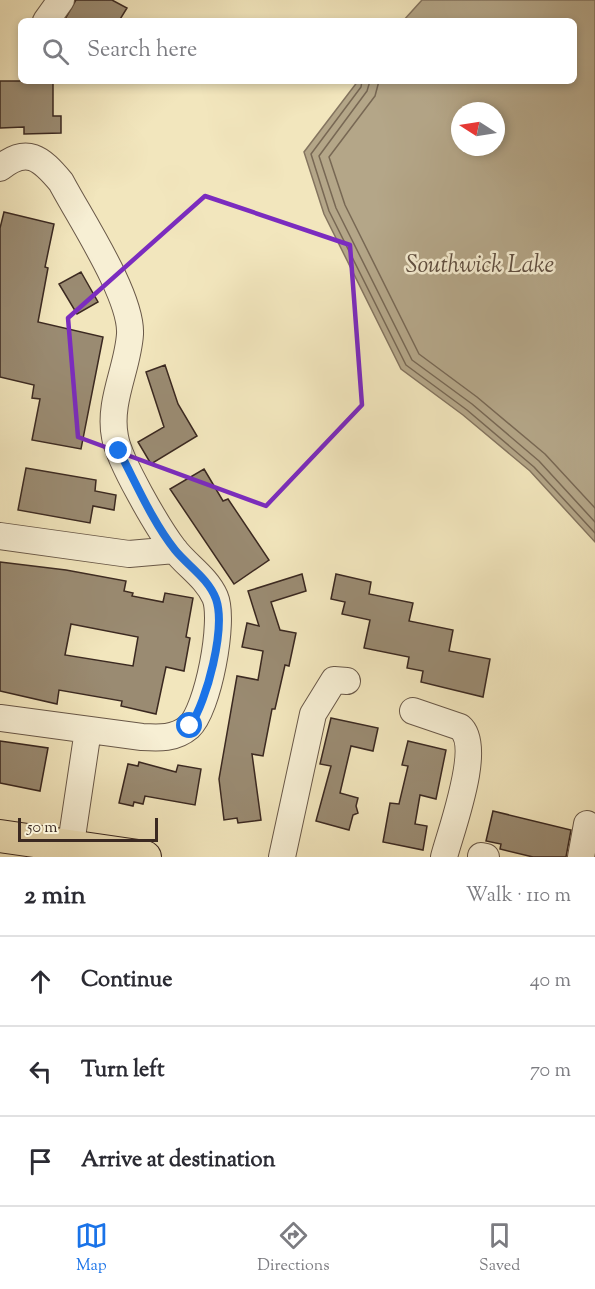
<!DOCTYPE html>
<meta charset="utf-8">
<style>
body{margin:0;font-family:"Sorts Mill Goudy",serif;background:#f2f2f3;color:#2b2b33}
.compass{position:absolute;left:451px;top:102px;width:54px;height:54px;border-radius:50%;background:#fff;box-shadow:0 3px 9px #0003;rotate:282deg}
.scale{position:absolute;left:18px;bottom:15px;width:140px;box-sizing:border-box;padding-left:6px;border:3px solid #3b2921;border-top:0;font-size:16px;line-height:21px;white-space:nowrap;color:#3b2921;-webkit-text-stroke:4px #f7efd4;paint-order:stroke}
.stop{position:absolute;width:18px;height:18px;margin:-14px;border:4px solid #1a73e8;border-radius:50%;background:#fff}
.stop.end{background:#1a73e8;border-color:#fff;box-shadow:0 2px 6px #0008}
.list{margin:0;padding:0;list-style:none}
h2{display:flex;justify-content:space-between;align-items:center;height:78px;margin:0;padding:0 24px;font-size:26px}
h2 small{font-size:20px;font-weight:400;color:#7c7c81}
.list li{display:grid;grid-template-columns:39px 1fr auto;gap:18px;align-items:center;box-sizing:border-box;height:90px;padding:0 24px;border-top:2px solid #e1e1e2}
.list b{display:block;font-size:22px;white-space:nowrap}
.list em{font-size:20px;font-style:normal;color:#7c7c81}
.icon{flex:none;width:33px;height:33px;fill:none;stroke:currentColor;stroke-width:2;stroke-linecap:round;stroke-linejoin:round}
.map{position:relative;flex:none;width:595px;height:857px;overflow:hidden}
.search{position:absolute;background:#fff;box-shadow:0 3px 9px #0003;left:18px;right:18px;top:18px;height:66px;display:flex;align-items:center;gap:15px;box-sizing:border-box;padding:0 21px;border-radius:9px;color:#7c7c81;font-size:22px}
.sheet{height:348px;background:#fff}
nav{display:flex;justify-content:space-around;align-items:center;box-sizing:border-box;height:84px;border-top:2px solid #e1e1e2;background:#fff;font-size:16px;color:#7c7c81}
nav a{display:grid;justify-items:center;gap:3px}
nav .on{color:#1a73e8}
.map>svg:first-child{display:block}
.water{fill:#b4a688;stroke:#84745f;stroke-width:1.5;fill-rule:evenodd}
.lines{fill:none;stroke-linecap:round;stroke-linejoin:round}
.shore{stroke:#786854;stroke-width:1.5}
.building{fill:#9a8b72;stroke:#3b2921;stroke-width:1.5;fill-rule:evenodd}
.minor-casing{stroke:#695848;stroke-width:28}
.major-casing{stroke:#3b2921;stroke-width:34}
.minor{stroke:#f7efd4;stroke-width:26}
.major{stroke:#f2e6bd;stroke-width:32}
.route{stroke:#1a73e8;stroke-width:8}
.marked{fill:none;stroke:#7b2cbf;stroke-width:4.5;stroke-linejoin:round}
.labels{text-anchor:middle;dominant-baseline:central;stroke-width:5;stroke-linejoin:round;paint-order:stroke}
.water-label{font-size:24px;font-style:italic;fill:#5f4e40;stroke:#f7efd4}
</style>
<div class="map">
<svg width="595" height="857" viewBox="0 0 595 857">
<rect width="100%" height="100%" fill="#f2e6bd"/>
<filter id="stains"><feTurbulence type="fractalNoise" baseFrequency=".00333" numOctaves="4"/><feColorMatrix values="0 0 0 0 .2 0 0 0 0 .09 0 0 0 0 .02 0 0 0 .5 -.17"/></filter>
<radialGradient id="worn" r=".72"><stop offset=".6" stop-color="#630" stop-opacity="0"/><stop offset="1" stop-color="#630" stop-opacity=".3"/></radialGradient>
<!-- water -->
<path class="water" d="M422 0H595V542L530 471 463 415 401 369 324 214 304 152 358 81H574V21H403ZM460 111H496V147H460Z"/>
<g class="lines">
<!-- shore -->
<path class="shore" d="M362 81 361 87 311 154 329 211 406 365 467 410 534 467 595 533
M370 81 367 91 319 156 336 208 412 360 472 404 539 461 595 522
M379 81 375 96 329 157 345 205 419 354 477 397 545 454 595 508"/>
</g>
<!-- building -->
<path class="building" d="M76 0H112L127 8 119 21H64Z
M0 81H53V116H61V133L24 134V127L0 128Z
M4 212 54 224 45 267 48 268 38 322 103 337 81 449 32 440 40 399 32 398 34 385 0 377V228Z
M81 272 98 302 77 314 59 284Z
M165 365 178 404 197 436 151 464 138 442 164 427 146 372Z
M26 468 96 480 95 491 116 495 114 510 93 506 90 523 18 510Z
M204 469 223 501 228 499 269 560 234 584 170 489Z
M0 562 66 570 126 581 124 591 133 593 132 596 163 602 165 593 193 598 186 637 190 638 184 671 166 667 156 714 121 706 122 701 59 690 57 704 0 691ZM71 624 138 637 133 666 65 655Z
M302 574 306 591 271 602 280 630 296 633 289 666 285 665 275 709H272L263 756 252 754 261 820 238 823 237 818 224 820 219 779 237 676 258 680 263 651 242 647 247 623 259 626 248 591Z
M336 574 371 582 369 594 413 603 409 621 453 630 449 651 490 659 483 697 421 682 423 671 407 668 409 657 364 648 370 620 342 614 345 602 331 599Z
M331 718 378 728 373 751 351 746 340 793 358 798 356 806 358 813 353 815 349 830 316 821 331 766 320 764Z
M0 741 48 748 40 791 0 783Z
M408 741 446 750 436 799 420 795 415 824 427 826 423 850 383 842 390 803 399 804 408 766 402 765Z
M139 762 176 772 178 765 201 769 195 805 145 796 143 804 134 802 133 806 119 803 128 764 138 766Z
M493 811 571 830 566 857H533L500 849 501 844 486 841Z"/>
<g class="lines">
<!-- minor casing -->
<g class="minor-casing">
<path id="minor" d="M46 21 61 0
M0 168C27 146 41 158 61 182 80 218 132 296 130 334 128 368 108 402 115 437 119 461 158 528 174 549 187 566 206 577 215 597 225 620 208 710 189 727 175 739 159 738 142 737L0 718
M0 536 129 554 175 550
M413 711 460 727C483 746 451 830 444 857
M481 856 486 857
M69 857 88 730
M282 857 313 714 334 680 347 681
M581 857 587 824"/>
</g>
<!-- major casing -->
<g class="major-casing">
<path id="major" d="M0 836 145 857"/>
</g>
<!-- minor -->
<use href="#minor" class="minor"/>
<!-- major -->
<use href="#major" class="major"/>
</g>
<g class="lines">
<!-- route -->
<path class="route" d="M119 451C136 483 152 521 175 550 188 566 208 578 216 599 226 628 207 701 190 726"/>
</g>
<!-- marked area -->
<path class="marked" d="M205 196 350 245 362 405 266 506 78 437 68 318Z"/>
<g class="labels">
<!-- water labels -->
<g class="water-label">
<text x="480" y="266">Southwick Lake</text>
</g>
</g>
<rect width="100%" height="100%" filter="url(#stains)"/>
<rect width="100%" height="100%" fill="url(#worn)"/>
</svg>
<svg class="compass" viewBox="-18 -18 36 36"><path d="M0-13l5 13h-10z" fill="#e53935"/><path d="M0 13l5-13h-10z" fill="#7c7c81"/></svg>
<div class="scale">50 m</div>
<div class="stop" style="left:190px;top:726px"></div>
<div class="stop end" style="left:119px;top:451px"></div>
<div class="search"><svg class="icon" aria-label="search" viewBox="0 0 24 24"><circle cx="10" cy="10" r="6"/><path d="M15 15l6 6"/></svg>Search here</div>
</div>
<section class="sheet">
<h2>2 min<small>Walk · 110 m</small></h2>
<ul class="list">
<li><svg class="icon" aria-label="ahead" viewBox="0 0 24 24"><path d="M12 20V5M6 11l6-6 6 6"/></svg><div><b>Continue</b></div><em>40 m</em></li>
<li><svg class="icon" aria-label="left" viewBox="0 0 24 24"><path d="M17 20v-9H6M10 6l-5 5 5 5"/></svg><div><b>Turn left</b></div><em>70 m</em></li>
<li><svg class="icon" aria-label="arrive" viewBox="0 0 24 24"><path d="M6 21V4h12l-3 4 3 4H6"/></svg><div><b>Arrive at destination</b></div></li>
</ul>
</section>
<nav>
<a class="on"><svg class="icon" aria-label="map" viewBox="0 0 24 24"><path d="M3 6l6-2 6 2 6-2v14l-6 2-6-2-6 2zM9 4v14M15 6v14"/></svg>Map</a>
<a><svg class="icon" aria-label="directions" viewBox="0 0 24 24"><path d="M12 3l9 9-9 9-9-9zM9 14v-3h6M13 9l2 2-2 2"/></svg>Directions</a>
<a><svg class="icon" aria-label="saved" viewBox="0 0 24 24"><path d="M7 4h10v16l-5-4-5 4z"/></svg>Saved</a>
</nav>
